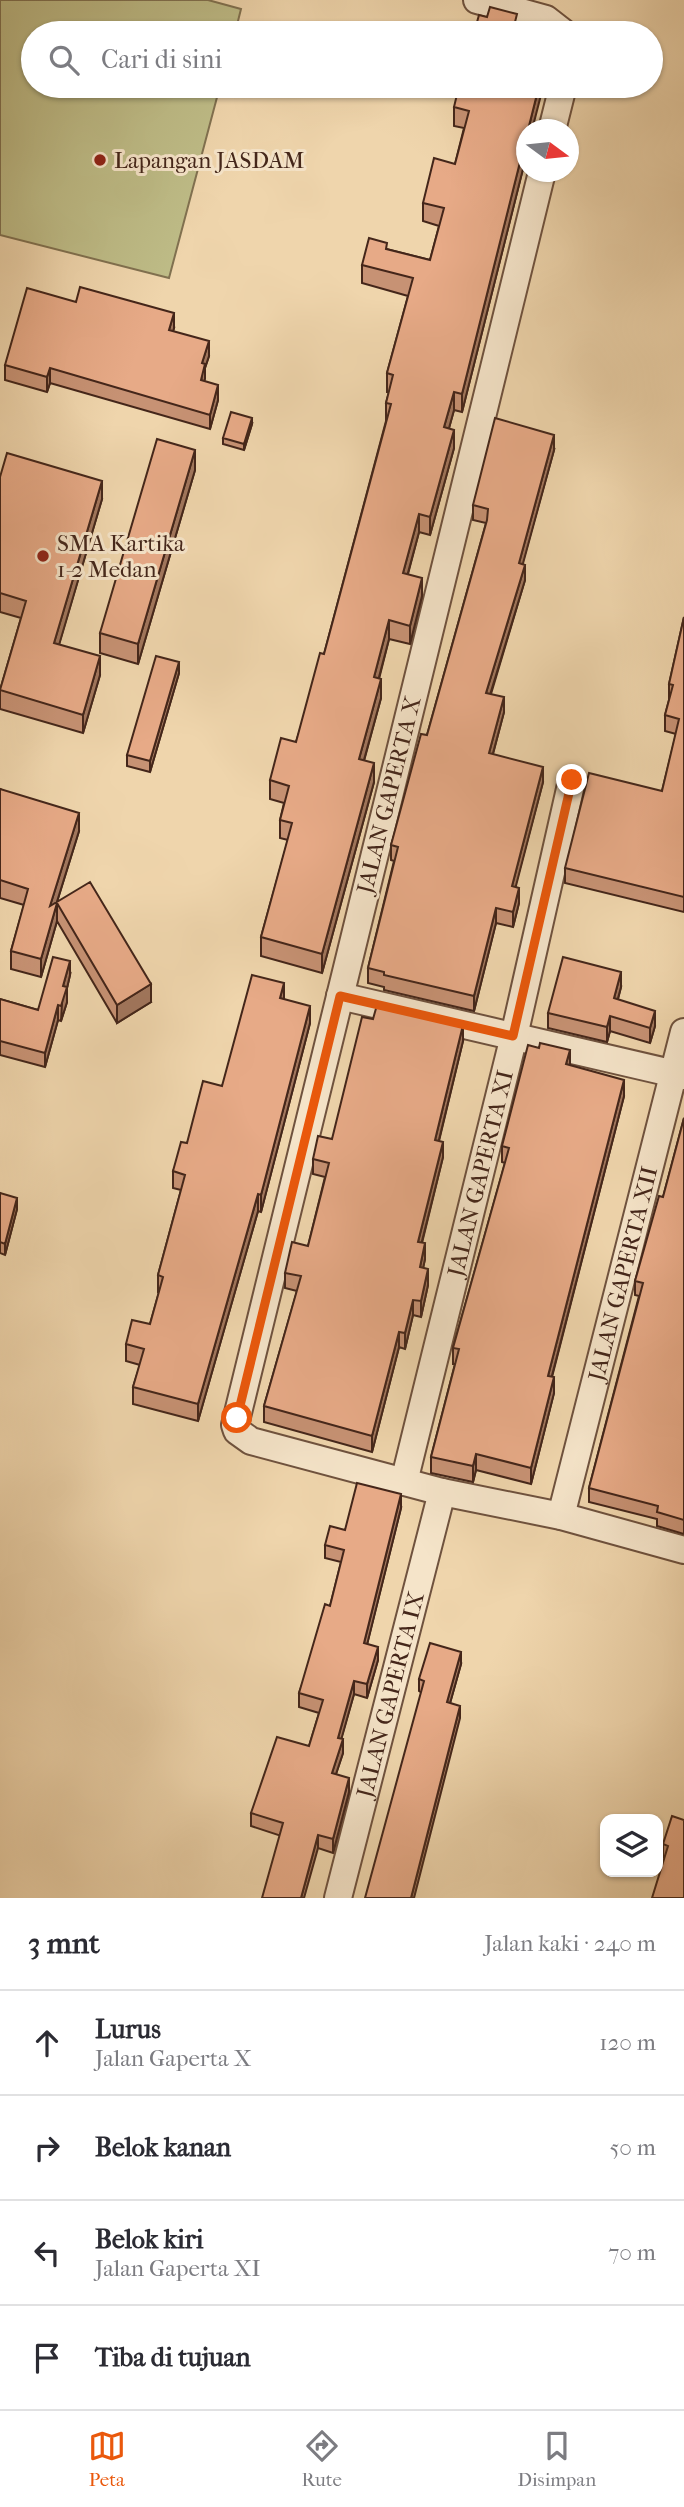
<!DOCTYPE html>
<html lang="id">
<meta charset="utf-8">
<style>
body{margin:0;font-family:"IM FELL French Canon",serif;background:#f2f2f3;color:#2b2b33}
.controls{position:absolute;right:21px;bottom:21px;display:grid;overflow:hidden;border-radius:14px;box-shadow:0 2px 5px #0004}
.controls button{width:63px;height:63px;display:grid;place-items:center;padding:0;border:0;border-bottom:2px solid #e1e1e2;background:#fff;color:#2b2b33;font:35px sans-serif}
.compass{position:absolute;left:516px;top:119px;width:63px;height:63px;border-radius:50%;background:#fff;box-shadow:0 2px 5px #0004;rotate:105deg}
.stop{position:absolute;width:21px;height:21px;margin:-16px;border:5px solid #ea580c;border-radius:50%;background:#fff}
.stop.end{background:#ea580c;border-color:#fff;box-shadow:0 2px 7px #0008}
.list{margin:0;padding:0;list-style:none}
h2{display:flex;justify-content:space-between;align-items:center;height:91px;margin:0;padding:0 28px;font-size:30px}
h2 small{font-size:23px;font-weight:400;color:#7c7c81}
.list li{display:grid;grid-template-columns:46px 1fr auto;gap:21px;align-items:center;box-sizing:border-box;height:105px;padding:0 28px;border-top:2px solid #e1e1e2}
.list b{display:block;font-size:26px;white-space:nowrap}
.list p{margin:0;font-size:23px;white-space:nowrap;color:#7c7c81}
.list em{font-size:23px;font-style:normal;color:#7c7c81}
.icon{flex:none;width:38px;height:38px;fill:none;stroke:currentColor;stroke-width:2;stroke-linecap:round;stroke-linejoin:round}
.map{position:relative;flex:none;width:684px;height:1898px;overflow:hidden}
.search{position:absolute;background:#fff;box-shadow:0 2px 5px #0004;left:21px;right:21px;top:21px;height:77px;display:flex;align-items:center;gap:18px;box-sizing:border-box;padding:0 24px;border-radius:38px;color:#7c7c81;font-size:26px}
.sheet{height:511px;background:#fff}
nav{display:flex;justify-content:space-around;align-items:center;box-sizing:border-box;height:98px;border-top:2px solid #e1e1e2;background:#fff;font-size:19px;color:#7c7c81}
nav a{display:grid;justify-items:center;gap:4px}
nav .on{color:#ea580c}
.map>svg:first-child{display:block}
.green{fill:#bebc87;stroke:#817150;stroke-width:2}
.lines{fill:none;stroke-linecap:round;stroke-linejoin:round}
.minor-casing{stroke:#6f523e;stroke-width:30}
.minor{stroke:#f5e4c9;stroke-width:26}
.wall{fill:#c79274;stroke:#44261a;stroke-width:2}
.shaded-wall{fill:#a2775e;stroke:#44261a;stroke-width:2}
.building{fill:#e7aa87;stroke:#44261a;stroke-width:2}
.route{stroke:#ea580c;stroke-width:9}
.poi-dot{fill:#8f2418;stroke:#f5e4c9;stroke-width:2.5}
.labels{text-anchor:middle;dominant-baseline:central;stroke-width:6;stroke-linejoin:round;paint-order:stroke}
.poi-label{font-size:23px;fill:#44261a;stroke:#f5e4c9;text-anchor:start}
.street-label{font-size:23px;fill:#44261a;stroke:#f5e4c9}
</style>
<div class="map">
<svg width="684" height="1898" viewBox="0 0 684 1898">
<rect width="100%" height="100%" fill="#efd5ac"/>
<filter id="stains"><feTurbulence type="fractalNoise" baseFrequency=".00286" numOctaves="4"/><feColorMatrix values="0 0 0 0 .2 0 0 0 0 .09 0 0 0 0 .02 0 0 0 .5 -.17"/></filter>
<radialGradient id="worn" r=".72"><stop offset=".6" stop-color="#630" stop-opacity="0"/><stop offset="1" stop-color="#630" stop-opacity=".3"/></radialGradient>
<!-- green -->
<path class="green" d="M0 0H208L241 9 235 33H33V86H220L169 278 0 235Z"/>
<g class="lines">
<!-- minor casing -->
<g class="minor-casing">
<g id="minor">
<path d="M477 0 546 19 564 33"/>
<path d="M552 130 563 86"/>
<path d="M542 172 235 1425 237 1431 251 1441 442 1492 561 1516 684 1550"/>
<path d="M340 996 684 1076"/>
<path id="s1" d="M404 1482 514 1036 572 780"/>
<path id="s2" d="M561 1516 684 1032"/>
<path id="s3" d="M338 1898 442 1492"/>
</g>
</g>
<!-- minor -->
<use href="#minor" class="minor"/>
</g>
<!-- wall -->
<path class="wall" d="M539 86H543V87L527 130V153L462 412 454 410 449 428 454 448 430 535 419 532 408 574 422 596 410 644 389 639 379 679 381 698 364 761 374 782 322 973 261 956V937L288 840 280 838V820L284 803 270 799V780L296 742 324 654 386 421V403L389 392H387V373L408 296 362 283V265L387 249 430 260 439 226 423 221V203L455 164 464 128 454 126V107Z
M174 328 173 331 209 356 205 368 204 381 218 400 210 429 50 383 47 392 5 380V365Z
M252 424 244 450 223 444V438Z
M554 450 522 565 525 580 491 694 504 712 493 754 543 782 515 887 519 903 513 927 496 923 474 1011 384 990V987L368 983V968L394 861 391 860V845L427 735 486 523 473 520V505Z
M195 470 138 664 100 653V633Z
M0 477 102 499 59 644 100 675 83 733 0 709V690L21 618 0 612Z
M684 617V912L565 883V868L662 791 676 734 665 731V715L669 700V684Z
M179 673 150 772 127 766V755Z
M0 789 79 831 57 902 151 1002 117 1023 57 921 41 977 11 969V951L24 905 0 898Z
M70 975 67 988V1002L61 1021 58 1020 45 1067 0 1055V999L38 1010Z
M621 987 618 999 655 1026 650 1043 610 1031 607 1042 548 1028V1013Z
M284 999 310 1023 261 1212 258 1211 198 1421 133 1404V1387L140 1365 126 1361V1344L150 1324 159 1292H158V1275L181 1190 173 1188V1171L187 1143 222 1086Z
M463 1041 439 1141 443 1157 422 1243 425 1259 423 1268 428 1285 421 1317 413 1315 405 1349 399 1347 372 1452 264 1422V1406L297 1291 285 1288V1273L308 1246 325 1177 313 1174V1159L332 1139Z
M570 1065 624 1096 552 1377 554 1393 531 1484 476 1470 473 1482 431 1473V1457L455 1364H453V1348L505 1163 502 1162V1146Z
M684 1118V1534L657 1526V1519L589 1502V1488L639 1296 635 1295V1281L663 1197Z
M0 1193 17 1209 5 1255 0 1253Z
M401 1508 367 1644 378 1660 367 1698 354 1694 341 1739 343 1753 336 1774 349 1792 333 1853 251 1826V1813L309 1746 319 1713 299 1707V1693L330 1606 341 1562 325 1558V1545L345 1530Z
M461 1664 450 1703 460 1718 419 1691V1679Z
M684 1820 665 1857H663V1844Z"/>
<!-- shaded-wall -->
<path class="shaded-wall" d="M539 86H543V87L532 130H528Z
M527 134V153L462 412V394Z
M174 313V328L169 345V330Z
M209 341V356L205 368V379L201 395 202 363Z
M50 368V383L47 392V377Z
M218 385V400L210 429V415Z
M454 392V410L444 446V427Z
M252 418V424L244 450V444Z
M454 430V448L430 535V517Z
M554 435V450L519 578V563Z
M195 450V470L138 664V644Z
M102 481V499L54 662V643Z
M419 514V532L403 591V573Z
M525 565V580L486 708V693Z
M422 578V596L410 644V626Z
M389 620V639L374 696V677Z
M100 656V675L83 733V715Z
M179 662V673L150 772V761Z
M381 679V698L359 778V759Z
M504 697V712L489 768V753Z
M374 763V782L322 973V954Z
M543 767V782L512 901V886Z
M79 813V831L50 924V906Z
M519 888V903L513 927V912Z
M57 903V921L41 977V959Z
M496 908V923L474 1011V996Z
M70 961V975L67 988V1002L61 1021 63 986Z
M621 972V987L614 1013V998Z
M284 983V1000L280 998Z
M151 984V1002L117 1023V1005Z
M58 1005V1020L45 1067V1053Z
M310 1006V1023L261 1212V1195Z
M655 1011V1026L650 1043V1028Z
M610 1016V1031L607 1042V1027Z
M463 1025V1041L435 1156V1140Z
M570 1050V1066L566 1064Z
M624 1080V1096L548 1391V1376Z
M443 1142V1157L418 1257V1242Z
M258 1194V1211L198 1421V1404Z
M17 1198V1209L5 1255V1244Z
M425 1243V1259L420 1283V1267Z
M428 1269V1285L421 1317V1301Z
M413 1300V1315L405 1349V1333Z
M399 1332V1347L372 1452V1436Z
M554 1377V1393L531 1484V1468Z
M476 1454V1470L473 1482V1466Z
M401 1494V1508L364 1657V1643Z
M378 1647V1660L367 1698V1684Z
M461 1652V1664L447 1714V1702Z
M354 1681V1694L338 1751V1738Z
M460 1706V1718L414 1898H411Z
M343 1739V1753L332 1786V1773Z
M349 1778V1792L333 1853V1839Z
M318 1835V1848L304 1898H301Z"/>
<!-- building -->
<path class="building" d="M490 7 517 14 514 26 539 33H474L479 15 487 17Z
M459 86H539L528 130H527V134L462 394 454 392 444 427 454 430 430 517 419 514 403 573 422 578 410 626 389 620 374 677 381 679 359 759 374 763 322 954 261 937 292 823 280 820 289 786 270 780 281 738 296 742 320 653 324 654 391 404 386 403 393 375 387 373 413 278 362 265 369 238 387 243 386 249 430 260 444 208 423 203 434 158 455 164 469 111 454 107Z
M80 287 174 313 169 330 209 341 202 363 205 364 201 380 218 385 210 415 50 368 47 377 5 365 27 288 76 302Z
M231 412 252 418 244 444 223 438Z
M495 418 554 435 519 563 525 565 486 693 504 697 489 753 543 767 512 886 519 888 513 912 496 908 474 996 384 975V972L368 968 398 847 391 845 421 734 427 735 487 520 488 509 473 505Z
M157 439 195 450 138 644 100 633Z
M7 453 102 481 54 643 100 656 83 715 0 690 26 601 0 593V477Z
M684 617V897L565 868 589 773 662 791 679 719 665 715 673 685 669 684Z
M156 656 179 662 150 761 127 755Z
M0 789 79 813 50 906 90 882 151 984 117 1005 57 903 41 959 11 951 28 889 0 880Z
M53 957 70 961 63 986 67 987 61 1006 58 1005 45 1053 0 1041V999L38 1010Z
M563 957 621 972 614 998 655 1011 650 1028 610 1016 607 1027 548 1013Z
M252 975 284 983 280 998 310 1006 261 1195 258 1194 198 1404 133 1387 144 1349 126 1344 132 1320 150 1324 163 1277 158 1275 185 1175 173 1171 181 1142 187 1143 203 1081 222 1086Z
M377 1005 463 1025 435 1140 443 1142 418 1242 425 1243 420 1267 428 1269 421 1301 413 1300 405 1333 399 1332 372 1436 264 1406 301 1276 285 1273 292 1242 308 1246 329 1163 313 1159 318 1136 332 1139 362 1017 373 1019Z
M540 1043 570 1050 566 1064 624 1080 548 1376 554 1377 531 1468 476 1454 473 1466 431 1457 459 1349 453 1348 509 1148 502 1146 528 1045 539 1048Z
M684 1118V1520L657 1512 658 1506 589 1488 643 1283 635 1281 659 1196 663 1197Z
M0 1193 17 1198 5 1244 0 1242Z
M357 1483 401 1494 364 1643 378 1647 367 1684 354 1681 338 1738 343 1739 332 1773 349 1778 333 1839 318 1835 301 1898H262L283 1823 251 1813 277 1737 309 1746 323 1700 299 1693 325 1604 330 1606 344 1550 325 1545 330 1526 345 1530Z
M430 1643 461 1652 447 1702 460 1706 411 1898H365L424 1681 419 1679Z
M672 1816 684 1820V1898H652L668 1846 663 1844Z"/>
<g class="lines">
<!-- route -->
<path class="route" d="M237 1418 340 996 513 1036 572 780"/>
</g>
<!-- markers -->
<g class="poi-dot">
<circle cx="100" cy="160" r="7"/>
<circle cx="43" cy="556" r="7"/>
</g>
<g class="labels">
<!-- poi labels -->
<g class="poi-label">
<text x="114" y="160">Lapangan JASDAM</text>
<text x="57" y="543">SMA Kartika<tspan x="57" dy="26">1-2 Medan</tspan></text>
</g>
<!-- street labels -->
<g class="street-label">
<text transform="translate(389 795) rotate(-76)">JALAN GAPERTA X</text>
<text stroke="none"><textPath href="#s1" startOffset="318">JALAN GAPERTA XI</textPath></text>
<text stroke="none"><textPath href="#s2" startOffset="250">JALAN GAPERTA XII</textPath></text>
<text stroke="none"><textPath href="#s3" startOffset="210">JALAN GAPERTA IX</textPath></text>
</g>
</g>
<rect width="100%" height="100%" filter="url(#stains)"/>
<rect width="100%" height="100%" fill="url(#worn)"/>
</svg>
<div class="controls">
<button><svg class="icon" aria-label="layers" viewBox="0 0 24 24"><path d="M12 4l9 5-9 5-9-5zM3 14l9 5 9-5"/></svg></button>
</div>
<svg class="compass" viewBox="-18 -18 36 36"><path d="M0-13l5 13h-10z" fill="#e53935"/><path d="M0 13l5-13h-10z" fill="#7c7c81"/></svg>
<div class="stop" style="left:237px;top:1418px"></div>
<div class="stop end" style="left:572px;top:780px"></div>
<div class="search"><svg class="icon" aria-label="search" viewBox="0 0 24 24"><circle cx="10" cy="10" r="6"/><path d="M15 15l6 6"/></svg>Cari di sini</div>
</div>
<section class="sheet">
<h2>3 mnt<small>Jalan kaki · 240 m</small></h2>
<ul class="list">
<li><svg class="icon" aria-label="ahead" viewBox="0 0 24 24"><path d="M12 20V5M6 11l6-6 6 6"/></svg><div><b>Lurus</b><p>Jalan Gaperta X</p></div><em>120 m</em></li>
<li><svg class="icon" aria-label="right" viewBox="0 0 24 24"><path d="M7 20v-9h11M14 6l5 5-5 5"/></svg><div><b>Belok kanan</b></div><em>50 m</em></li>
<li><svg class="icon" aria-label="left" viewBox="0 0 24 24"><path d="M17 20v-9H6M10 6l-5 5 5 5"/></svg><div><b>Belok kiri</b><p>Jalan Gaperta XI</p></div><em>70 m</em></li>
<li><svg class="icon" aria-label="arrive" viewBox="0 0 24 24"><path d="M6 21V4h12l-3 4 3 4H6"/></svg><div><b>Tiba di tujuan</b></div></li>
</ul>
</section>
<nav>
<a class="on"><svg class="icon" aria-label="map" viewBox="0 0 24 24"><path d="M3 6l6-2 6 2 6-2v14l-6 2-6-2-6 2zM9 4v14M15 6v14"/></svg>Peta</a>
<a><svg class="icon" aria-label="directions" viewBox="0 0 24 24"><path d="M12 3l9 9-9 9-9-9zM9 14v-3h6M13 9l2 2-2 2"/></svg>Rute</a>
<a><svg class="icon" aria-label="saved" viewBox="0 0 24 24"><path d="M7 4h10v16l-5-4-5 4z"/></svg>Disimpan</a>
</nav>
